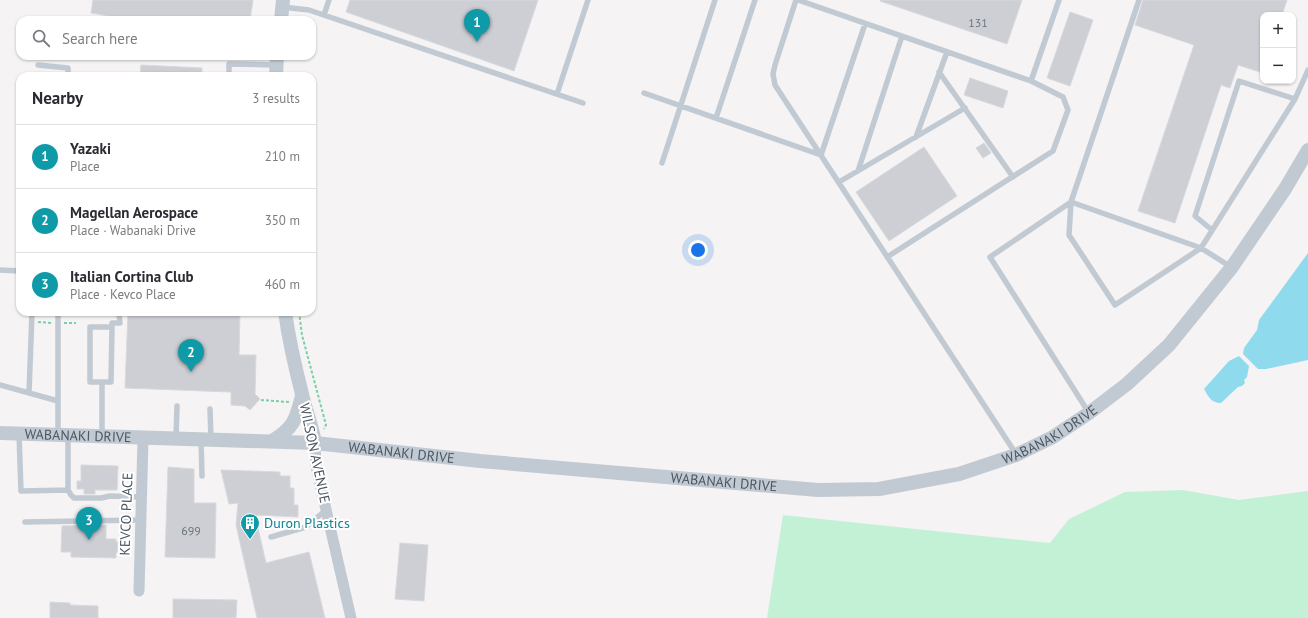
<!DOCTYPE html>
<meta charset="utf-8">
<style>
body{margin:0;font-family:"PT Sans",sans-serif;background:#f2f2f3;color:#2b2b33}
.controls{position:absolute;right:12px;top:12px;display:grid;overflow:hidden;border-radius:8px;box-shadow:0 1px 3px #0004}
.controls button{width:36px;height:36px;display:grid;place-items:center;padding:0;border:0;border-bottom:1px solid #e1e1e2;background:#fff;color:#2b2b33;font:20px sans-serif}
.you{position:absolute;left:698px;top:250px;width:14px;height:14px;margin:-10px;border:3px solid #fff;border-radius:50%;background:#1a73e8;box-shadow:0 0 0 6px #1a73e833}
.badge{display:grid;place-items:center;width:26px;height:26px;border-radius:50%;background:#db2777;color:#fff;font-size:13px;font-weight:700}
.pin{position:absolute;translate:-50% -33px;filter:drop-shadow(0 1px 2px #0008)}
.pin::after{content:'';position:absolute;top:21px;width:14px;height:12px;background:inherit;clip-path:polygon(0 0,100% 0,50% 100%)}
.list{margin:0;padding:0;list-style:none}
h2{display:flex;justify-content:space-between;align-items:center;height:52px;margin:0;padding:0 16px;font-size:17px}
h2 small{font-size:13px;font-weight:400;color:#7c7c81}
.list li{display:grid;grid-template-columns:26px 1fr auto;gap:12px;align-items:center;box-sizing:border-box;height:64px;padding:0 16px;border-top:1px solid #e1e1e2}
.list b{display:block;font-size:15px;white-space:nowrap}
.list p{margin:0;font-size:13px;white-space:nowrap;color:#7c7c81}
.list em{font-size:13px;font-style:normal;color:#7c7c81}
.icon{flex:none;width:22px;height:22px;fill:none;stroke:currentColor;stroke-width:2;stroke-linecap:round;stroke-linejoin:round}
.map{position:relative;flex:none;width:1308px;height:618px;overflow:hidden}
.search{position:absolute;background:#fff;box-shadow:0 1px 3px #0004;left:16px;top:16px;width:300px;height:44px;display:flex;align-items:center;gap:10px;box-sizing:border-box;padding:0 14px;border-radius:12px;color:#7c7c81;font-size:15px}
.panel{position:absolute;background:#fff;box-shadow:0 1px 3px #0004;left:16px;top:72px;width:300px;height:244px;border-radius:12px}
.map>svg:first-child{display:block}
.green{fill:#c3f1d5}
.water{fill:#90daee}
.building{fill:#cdcfd5;stroke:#d7d9de}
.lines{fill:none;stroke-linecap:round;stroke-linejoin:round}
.path{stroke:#7ad0a6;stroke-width:2;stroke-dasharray:3 2;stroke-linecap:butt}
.service{stroke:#c1cad2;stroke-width:5.5}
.minor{stroke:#c1cad2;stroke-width:11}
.tertiary{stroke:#c1cad2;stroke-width:14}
.labels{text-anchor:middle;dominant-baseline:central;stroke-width:4;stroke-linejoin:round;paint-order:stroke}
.number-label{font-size:12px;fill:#6b747e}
.street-label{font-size:14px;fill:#4a5661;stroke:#fff}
.culture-label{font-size:14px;fill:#0d838f;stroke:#fff;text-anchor:start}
</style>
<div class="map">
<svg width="1308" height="618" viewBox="0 0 1308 618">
<rect width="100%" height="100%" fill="#f5f3f3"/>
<!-- green -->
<path class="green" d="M1183 490 1239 500 1308 491V618H767L783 515 1050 543 1069 519 1125 492Z"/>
<!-- water -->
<path class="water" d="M1308 253V360L1266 369H1258L1243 354 1244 348 1257 330 1259 320Z
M1239 356 1249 366 1247 377 1244 380 1245 383 1242 386 1238 387 1221 403C1211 403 1208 396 1204 389L1229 361Z"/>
<!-- building -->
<path class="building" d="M93 0H253L250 20H133L91 13Z
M350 0H538L514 71 346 12Z
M881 0H1022L1007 44 880 1Z
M1143 0H1287L1282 15H1263V73L1238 65 1230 88 1221 85 1175 223 1138 211 1194 45 1135 25Z
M1070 12 1093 20 1070 86 1047 78Z
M141 65 202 68V76H140Z
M970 78 1008 91 1003 108 964 95Z
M984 143 991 153 983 158 976 148Z
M924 147 957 196 889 241 856 192Z
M128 312H240L239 355H256L255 394 260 399 250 410 245 406 231 405V392L125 388Z
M81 465 118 466 117 490H95V494H84V489H77V481H81Z
M168 467 194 469V503H216L215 558 165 557Z
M221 470 280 472V476H290V488H294V505H298V517L257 515 258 528 266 563 309 552 325 618H257L236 525 238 503 229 504Z
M106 525V539H116V542H118L117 553H116V558L71 557V552H61L62 526Z
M400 543 428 545 424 601 395 599Z
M173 599 237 600 236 618H173Z
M50 602 70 603V605L98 606V618H50Z"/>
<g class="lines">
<!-- path -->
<path class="path" d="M295 20 296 15
M299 312 302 335 326 425 324 429
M38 322 52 323
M64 323H76
M261 400 289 402"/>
<!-- service -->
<path class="service" d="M796 0 775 65 773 74 775 85 1016 454
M798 0 1031 81 1063 97 1068 110 1053 151 887 257
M1139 0 1071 202 1069 235 1115 305 1201 248 1295 99 1308 70
M282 7 309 10 583 103
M324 15 329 0
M38 65 68 68V76
M939 72 1013 177
M229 76V64L277 65
M1031 81 1059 0
M644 93 821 155 865 24
M557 94 588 0
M716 118 755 0
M916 137 947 52
M662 163 715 0
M858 171 902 36
M839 182 965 108
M1071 202 990 257 1089 413
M1071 202 1201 248 1231 267
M1212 230 1195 216 1239 81 1295 99
M0 270 20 271
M112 327V323H120L119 314 114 312
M0 385 58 401
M29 393 32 312
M210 409 211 439
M19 434 21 491 68 490V435
M58 434V312
M102 436V382H111L112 327H90V382H102
M176 438 177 406
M201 439 202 476
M68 490 71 495 74 498H101L110 496 141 497
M25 522 141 520
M271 537 306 527 326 510"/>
<!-- minor -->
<path class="minor" d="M315 443 316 466 351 618
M139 591 143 438"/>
<!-- tertiary -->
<g class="tertiary">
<path d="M281 20 283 0"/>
<path d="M276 76 277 56"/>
<path d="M285 312C289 340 295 367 302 394 306 411 312 426 315 443"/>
<path id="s1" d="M0 433 315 443 480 461 818 490 879 489 959 474 1016 455 1053 437 1089 413 1127 384 1169 345 1232 267 1285 189 1308 150"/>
<path d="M272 441C294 428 296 419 302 396"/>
</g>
</g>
<!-- icons -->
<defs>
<g id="building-pin" transform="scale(1)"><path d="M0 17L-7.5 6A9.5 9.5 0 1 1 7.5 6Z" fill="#0f9aa8" stroke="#fff"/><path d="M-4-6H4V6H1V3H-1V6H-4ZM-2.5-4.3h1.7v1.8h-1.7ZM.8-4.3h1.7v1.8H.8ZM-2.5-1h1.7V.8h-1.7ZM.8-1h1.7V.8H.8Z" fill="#fff"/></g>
</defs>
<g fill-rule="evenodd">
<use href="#building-pin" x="250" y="523"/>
</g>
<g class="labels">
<!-- number labels -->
<g class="number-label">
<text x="978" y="22">131</text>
<text x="191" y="530">699</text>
</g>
<!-- street labels -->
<g class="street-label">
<text stroke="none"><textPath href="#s1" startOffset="1062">WABANAKI DRIVE</textPath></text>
<text stroke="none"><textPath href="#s1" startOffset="78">WABANAKI DRIVE</textPath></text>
<text stroke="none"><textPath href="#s1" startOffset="402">WABANAKI DRIVE</textPath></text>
<text transform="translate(315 453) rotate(78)">WILSON AVENUE</text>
<text stroke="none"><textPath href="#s1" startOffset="726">WABANAKI DRIVE</textPath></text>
<text transform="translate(126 514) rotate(-88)">KEVCO PLACE</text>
</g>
<!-- culture labels -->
<g class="culture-label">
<text x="264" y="523">Duron Plastics</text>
</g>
</g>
</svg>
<div class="controls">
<button>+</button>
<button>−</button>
</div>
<div class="you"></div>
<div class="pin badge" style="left:477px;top:42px;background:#0f9aa8">1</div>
<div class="pin badge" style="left:191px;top:372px;background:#0f9aa8">2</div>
<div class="pin badge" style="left:89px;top:540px;background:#0f9aa8">3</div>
<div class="search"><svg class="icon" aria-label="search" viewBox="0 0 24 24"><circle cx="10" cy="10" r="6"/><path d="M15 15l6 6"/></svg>Search here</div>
<section class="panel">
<h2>Nearby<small>3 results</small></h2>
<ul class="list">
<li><span class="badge" style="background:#0f9aa8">1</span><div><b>Yazaki</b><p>Place</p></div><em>210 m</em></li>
<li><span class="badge" style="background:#0f9aa8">2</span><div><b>Magellan Aerospace</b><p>Place · Wabanaki Drive</p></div><em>350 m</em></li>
<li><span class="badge" style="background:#0f9aa8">3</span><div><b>Italian Cortina Club</b><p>Place · Kevco Place</p></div><em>460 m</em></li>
</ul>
</section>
</div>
